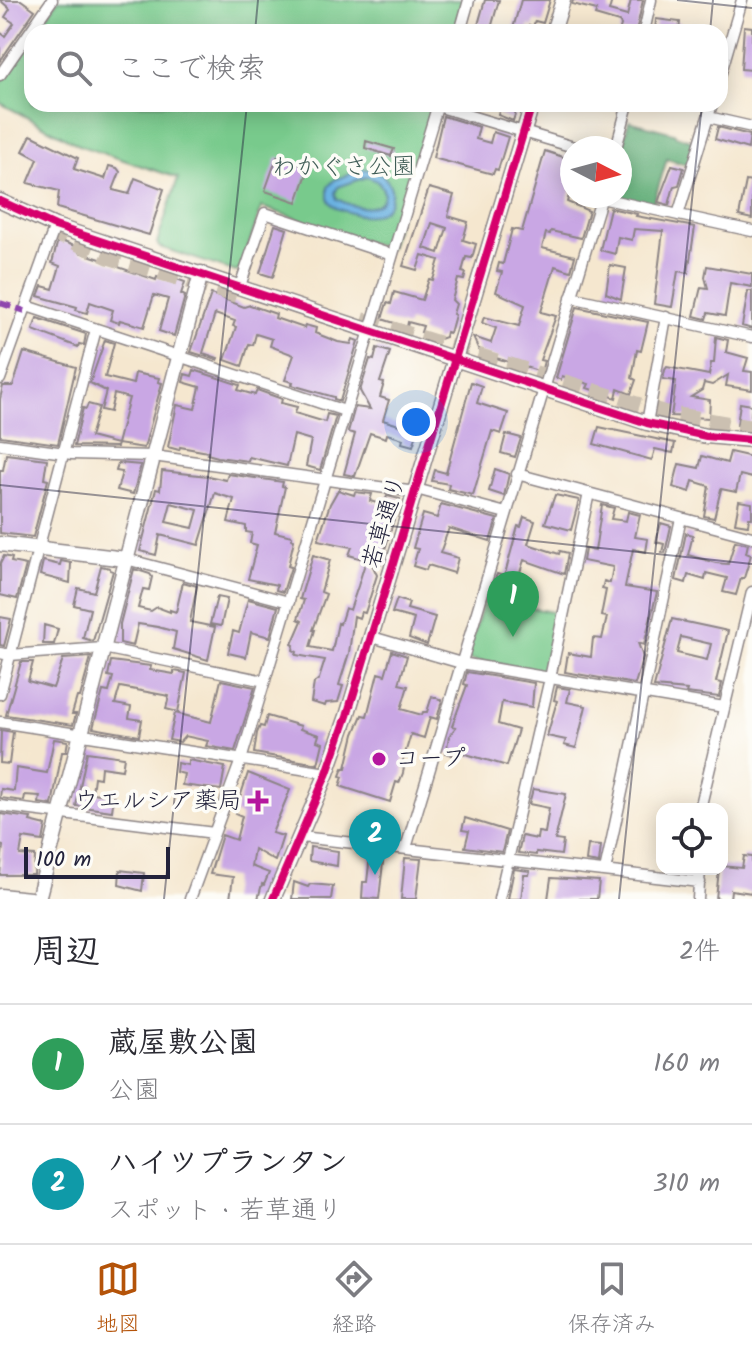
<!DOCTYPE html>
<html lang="ja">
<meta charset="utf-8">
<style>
body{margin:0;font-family:Kalam,"Klee One",sans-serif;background:#f2f2f3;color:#2b2b33}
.controls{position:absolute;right:24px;bottom:24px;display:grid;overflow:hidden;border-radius:16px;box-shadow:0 4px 20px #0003}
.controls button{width:72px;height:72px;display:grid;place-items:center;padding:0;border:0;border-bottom:2px solid #e1e1e2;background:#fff;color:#2b2b33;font:40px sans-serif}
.compass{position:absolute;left:560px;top:136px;width:72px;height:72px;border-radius:50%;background:#fff;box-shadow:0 4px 20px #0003;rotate:96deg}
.scale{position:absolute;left:24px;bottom:20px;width:146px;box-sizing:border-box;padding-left:8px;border:4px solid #22223b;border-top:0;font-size:22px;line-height:28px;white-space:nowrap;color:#22223b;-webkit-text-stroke:6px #fdfcf7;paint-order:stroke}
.you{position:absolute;left:416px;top:422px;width:28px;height:28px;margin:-20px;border:6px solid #fff;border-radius:50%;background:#1a73e8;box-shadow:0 0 0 12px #1a73e833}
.badge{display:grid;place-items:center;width:52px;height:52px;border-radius:50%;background:#b45309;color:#fff;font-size:26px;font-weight:700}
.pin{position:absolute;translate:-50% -66px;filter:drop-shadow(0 2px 4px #0008)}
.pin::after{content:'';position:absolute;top:42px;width:28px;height:24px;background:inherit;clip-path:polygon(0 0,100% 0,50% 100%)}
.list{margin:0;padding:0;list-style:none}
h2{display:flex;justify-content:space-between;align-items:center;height:104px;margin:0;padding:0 32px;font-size:34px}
h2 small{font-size:26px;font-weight:400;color:#7c7c81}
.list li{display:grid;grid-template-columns:52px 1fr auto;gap:24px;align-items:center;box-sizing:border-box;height:120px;padding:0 32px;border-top:2px solid #e1e1e2}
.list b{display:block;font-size:30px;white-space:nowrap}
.list p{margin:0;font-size:26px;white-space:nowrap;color:#7c7c81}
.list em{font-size:26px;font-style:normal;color:#7c7c81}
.icon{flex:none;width:44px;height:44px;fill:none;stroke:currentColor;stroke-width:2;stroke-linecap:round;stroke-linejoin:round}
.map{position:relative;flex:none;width:752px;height:899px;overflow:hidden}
.search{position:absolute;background:#fff;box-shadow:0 4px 20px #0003;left:24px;right:24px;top:24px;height:88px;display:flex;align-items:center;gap:20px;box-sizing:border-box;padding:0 28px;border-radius:24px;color:#7c7c81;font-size:30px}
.sheet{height:344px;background:#fff}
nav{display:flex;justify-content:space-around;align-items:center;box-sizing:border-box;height:112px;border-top:2px solid #e1e1e2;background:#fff;font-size:22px;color:#7c7c81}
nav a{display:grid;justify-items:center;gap:4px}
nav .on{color:#b45309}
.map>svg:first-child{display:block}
.green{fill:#78ca8c;stroke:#4d7664;stroke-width:2}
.forest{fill:#62ae78;stroke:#42685a;stroke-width:2}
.water{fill:#6ab2e2;stroke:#466a8e;stroke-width:2;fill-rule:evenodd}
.building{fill:#c9a7e4;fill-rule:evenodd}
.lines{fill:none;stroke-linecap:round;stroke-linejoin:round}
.motorway-tunnel{stroke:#cbc0b1;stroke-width:20;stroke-dasharray:20 10;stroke-linecap:butt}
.minor-casing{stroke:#8c8485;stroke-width:13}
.tertiary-casing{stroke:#8c8485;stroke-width:17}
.secondary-casing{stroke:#8c8485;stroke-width:17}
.minor{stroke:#fff;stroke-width:10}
.tertiary{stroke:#fff;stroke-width:14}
.secondary{stroke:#fff;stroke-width:14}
.quiet{stroke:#8e44ad;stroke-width:6;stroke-dasharray:12 6;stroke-linecap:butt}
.cycleway-casing{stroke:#fdfcf7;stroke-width:13}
.cycleway{stroke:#d6006c;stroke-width:8}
.ticks{fill:none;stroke:#22223b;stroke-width:2;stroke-opacity:0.45}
.poi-dot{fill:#b5179e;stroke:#fdfcf7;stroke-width:3}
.labels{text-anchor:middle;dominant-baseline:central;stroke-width:7;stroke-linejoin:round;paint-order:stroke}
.park-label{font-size:24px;fill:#405d57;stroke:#fdfcf7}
.street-label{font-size:24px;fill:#22223b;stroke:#fdfcf7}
.poi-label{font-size:24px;fill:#22223b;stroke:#fdfcf7;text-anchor:start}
</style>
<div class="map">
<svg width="752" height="899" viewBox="0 0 752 899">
<rect width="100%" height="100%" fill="#fdfcf7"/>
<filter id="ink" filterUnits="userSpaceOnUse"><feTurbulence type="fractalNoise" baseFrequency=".0125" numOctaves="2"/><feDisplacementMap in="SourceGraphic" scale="16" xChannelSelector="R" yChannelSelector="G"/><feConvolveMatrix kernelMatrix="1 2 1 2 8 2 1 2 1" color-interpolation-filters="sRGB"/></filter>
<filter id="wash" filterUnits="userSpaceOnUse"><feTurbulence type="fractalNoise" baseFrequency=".006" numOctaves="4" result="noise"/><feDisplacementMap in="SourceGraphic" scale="32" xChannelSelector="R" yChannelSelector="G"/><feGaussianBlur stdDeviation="1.8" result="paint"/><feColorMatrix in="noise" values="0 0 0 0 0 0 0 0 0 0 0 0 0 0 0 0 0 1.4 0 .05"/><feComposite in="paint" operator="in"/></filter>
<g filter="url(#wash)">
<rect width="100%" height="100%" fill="#f5e7cf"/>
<!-- green -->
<path class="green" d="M58 0H464L455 32H36Z
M32 37V104H433L390 247 387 249 262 207 240 270 236 272 159 247 157 243 178 178 81 146 0 103V83Z
M487 599 556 613 558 617 547 669 543 672 470 660 467 656 484 601Z"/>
<!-- forest -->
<path class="forest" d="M629 121 674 133 676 136 695 141 688 165 667 159 653 205 613 196H620V151Z"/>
<!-- water -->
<path class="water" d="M364 169C405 171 400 230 348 212 338 209 332 208 328 198V187L334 180ZM366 177C397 183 387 225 337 199L335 193 338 187Z"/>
<g id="blocks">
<!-- building -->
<path class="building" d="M0 0H21L35 10 0 61V32L5 36 14 23 5 17 10 9Z
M485 0H499L490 32H476Z
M521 0H550L543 23 535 21 533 27 529 25 527 32H512Z
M573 0H612L609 11 627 16 631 0H643L636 32H619L621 25 619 22 595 15 597 10 572 4Z
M656 19 680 22 679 32H655Z
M744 26 752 27V70L741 69Z
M501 104 518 105 513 121 498 115Z
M443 116 479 127 476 139 490 143 493 132 508 137 498 170 495 169 493 174 433 158Z
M718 127 750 135 748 149 715 139Z
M31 135 78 158 74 169 105 179 109 166 117 168 120 172 113 190 129 194 135 178 164 189 149 235 57 208 59 191 28 183 38 159 23 151Z
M366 141 394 149 391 156 365 148Z
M545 151 566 158 567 153 572 155V185L567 202 589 211 581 238 551 231 550 234 546 233 542 248 575 256 571 271 555 266 541 312 556 316 540 360 544 361 541 372 480 353 473 337 491 343 496 328 482 323 484 317 519 326 525 305 496 292 502 272 497 271 499 263 503 264 512 229 522 231Z
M277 157 309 168 297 202 265 191Z
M672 165 684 168 679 185 674 186 669 205 658 202Z
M746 181 752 182V219L739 216Z
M429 188 454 195 448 216 468 222 463 240 476 244 472 258 466 257 462 272 466 273 464 280 458 279 452 300 456 304 453 314 455 315 450 333 446 332 445 337 434 341 436 337 421 332 423 326 408 322 407 327 382 319 387 303 391 304 394 292 422 300 429 279 433 280 439 260 422 255 417 270 403 266ZM432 223 447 228 439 253 424 248Z
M610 208 637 214 636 216 695 227 688 273 678 271 672 307 654 304 663 231 634 229 632 240 618 237 615 254 600 250Z
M275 225 287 229 273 277 260 273Z
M58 240 80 248 79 252 119 265 118 267 156 280 157 277 169 281 171 277 185 282 181 294 185 296 174 336 159 331 168 299 154 295 144 327 120 320 119 323 110 320 113 310 90 302 87 313 76 310 77 307 38 296 42 286 53 289 60 266 52 263Z
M610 265 626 268 621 299 606 293Z
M707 266 752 274V287L730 283 725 316 708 313 706 319 694 316 701 287 708 288 705 277Z
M748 291H752V329L742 326Z
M211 294 244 307 250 305 276 314 275 318 304 328 305 325 316 328 315 333 338 342 351 344 353 339 358 341 340 401 334 399V397L292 385 293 382 285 380 294 355 270 346 272 339 256 334 253 345 249 344 242 366 225 360 236 327 233 326 235 321 215 314 203 353 218 358 217 360 191 352Z
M577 307 648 322 641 351 637 350 632 378 636 380 631 394 618 389 616 398 587 388 589 384 562 376 561 380 556 378Z
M37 318 86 334 84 345 79 344 78 347 33 330Z
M716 337 728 340 726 352 748 358 744 371 752 372V390L726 386 728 375 712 385 704 383 702 390 691 397 710 400 709 418 671 416 676 381 663 379 665 370 667 367 709 375 711 363H714Z
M105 340 114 343 105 377 133 384 135 373 159 378 158 382 162 383 144 448 118 444 117 447 74 446 83 408 86 409 88 404 99 407 90 437 117 444 129 398 114 394 110 412 101 410 106 391 90 383Z
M377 348 390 352 380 382 384 383 380 397 389 400 383 420 418 431 413 446 402 443 403 439 387 434 386 438 370 433 355 476 344 474 355 434 348 432 355 407 370 409 360 391 370 359 374 360Z
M24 352 76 367 58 444 0 436V399L3 386H13Z
M194 370 240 385 238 390 255 395 257 390 282 399 281 403 297 407 295 413 325 422 327 414 336 416 320 470 306 466 311 440 294 435 287 466 249 457 248 461 218 457 207 454 208 452 180 447 179 450 168 447 177 405 195 409 200 387 183 382 185 374 192 376Z
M471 382 482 386 477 403 508 413 501 434 492 431 473 495 448 489 449 484 432 481 435 470 446 473Z
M740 403 752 405 750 427 737 425Z
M599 427 675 443 673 453 655 449 652 460 594 444Z
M506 434 521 438 515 457 501 453Z
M730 452 752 457V478L740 475 736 492 721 489 714 518 704 516 709 486 693 481 690 492 673 487 679 464 699 468 702 456 727 463Z
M6 454 47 459 44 479 48 480 33 537 0 533V470H3Z
M118 463 141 465 133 494 117 490 122 472 116 471Z
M495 469 509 474 504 496 489 491Z
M162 471 208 476 226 480 228 474 283 482 282 486 285 487 275 532 292 536V539L294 540 288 566 291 567 283 592 276 590 277 585 248 579 257 545 250 543 252 533 246 532V526L228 522 234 499 224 496 215 493 199 545 160 535 156 555 140 551 156 489 160 490ZM171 503 198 510 193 528 166 522Z
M338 490 354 495 355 492 372 494 370 501 384 505 387 496 400 499 381 563 370 560 377 575 365 613 361 612 359 618 354 616 349 653 339 685 343 686 338 702 326 703 325 706 311 702 314 683 319 679 325 660 296 655 297 652 293 650 294 645 292 644 302 621 298 619 304 600 300 599 313 555 330 560 321 592 326 594 313 630H315L310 647 332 651 338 623 340 624 345 608 350 610 358 586 366 560 349 555 352 547 318 540 330 504Z
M555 495 579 500 571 530 545 523Z
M739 501 752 503V518H749L748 525 735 523Z
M441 504 497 519 490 541 449 528 440 553 458 558 454 573 428 565 426 570 413 566 418 549 413 548 423 514 437 518Z
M602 505 614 508 611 519 626 521 628 512 640 515 635 537 648 539 646 552 633 549 625 587 657 592 644 645 638 643 643 657 635 684 565 672 568 653 591 657 593 638 602 639 607 617 601 616 606 590 602 589 604 581 610 583 613 567 583 561 585 549 595 551Z
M524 517 535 521 528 544 559 554 560 551 568 553 564 574 524 560 514 591 492 588 497 574 504 576 505 574 518 526 521 527Z
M661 523 671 526 665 553 662 552 664 544 656 542Z
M686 533 693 535 688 555 716 563 728 564 735 541 748 544 746 553 751 555 744 578H741L736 595 723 592 727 578 706 573 705 580 688 575 686 583 676 580Z
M4 556 12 558 11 562 26 565 17 599 0 595V564Z
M43 561 60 565 61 561 71 563 70 583 40 575Z
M101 566 110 568V570L113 571 93 641 83 638 90 609 74 605 78 588 94 592Z
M134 569 150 574 152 577 149 590 143 589 138 608 151 611 157 607 170 612V610L176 612 183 582 197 586 190 622 215 627 208 660 173 649 176 632 158 627 138 624 133 646 120 643V624Z
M217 597 227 599 221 626 210 624Z
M248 599 278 607 270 637 251 632 246 657 228 653 233 631 239 633Z
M397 599 409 603 407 609 435 617 427 645 409 638 414 619 392 613Z
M0 617 11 619 4 646 0 645Z
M672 619 728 631 716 682 722 683 719 697 686 693 687 690 654 687ZM681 637 711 644 707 660 677 653Z
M44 625 58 629 54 644H43Z
M392 651 407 656 399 684 408 686 401 709 422 715 423 712H427L432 696 442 700 437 719 430 717 424 738 411 734 401 767 404 768 403 773 399 783 396 782 390 802 340 786 343 777 340 776 343 768H346L354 734 362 715 367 716 378 673 385 675Z
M91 657 80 697H77L72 714H76L73 725 6 715 21 662H33L28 681 53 688 63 659Z
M111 661 151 666 150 670 174 674V671L186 673 178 712 166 709 169 696 120 687 115 704 131 707 129 718 142 720 139 736 93 728 103 691 109 692 113 677 108 676Z
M467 672 534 683 532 707 502 702 498 724 518 730 507 766 459 752 455 756 446 753 449 736 456 727 452 726 467 685 464 684Z
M221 680 255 687 235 751 206 746 208 741 185 736 180 742 169 740 175 713 211 722Z
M557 687 570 689 567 702 586 706 576 748 564 745 566 740 547 736 557 701 554 700Z
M267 716 301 726 300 729 319 735 317 741 323 743 318 764 254 753 257 733 260 726 264 727Z
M1 730 13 732 9 764 0 763Z
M54 739 68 741 66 752H62L52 805 39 803 40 796 25 795 24 801 0 798 1 789 14 791 16 768 47 773Z
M87 752 124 757 122 770 101 767 100 778 94 777 92 793 114 796 112 811 76 806Z
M188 760 225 767 221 790 182 785 184 774 176 772 177 763 188 765Z
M248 773 290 790 272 833 283 836 275 861 254 849 251 866 269 873 264 885 262 884 258 899H230L233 877 210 874 222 835 236 840 242 816 235 813Z
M533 789 566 794 555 840 563 841 561 855 536 852V855L518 853 522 836 537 839 538 832 545 833 549 808 529 804Z
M1 814 31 818 30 821 46 825 43 841 23 838 20 855 35 856 34 875H0L3 846 0 845Z
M465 818 507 831 502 852 465 847 469 831 462 830Z
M588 845 601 846 599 863 586 861Z
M310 847 338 851 337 866 309 861Z
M376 854H384L379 899 362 898 363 882H367L370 855 376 856Z
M744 856 752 857V893L731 890 730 899H716L719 869H722V866L742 868Z
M405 858 421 859 416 899H401Z
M514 869 530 871 529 875H524L521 899H508Z
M120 870 144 873 142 891 119 885Z
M551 878 599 881 597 899H548Z
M294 882 308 887 310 884 333 886 331 899H292Z"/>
</g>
</g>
<g filter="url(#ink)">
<use href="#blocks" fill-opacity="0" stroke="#8c8485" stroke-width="2"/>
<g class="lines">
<!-- motorway-tunnel -->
<path class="motorway-tunnel" d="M48 228 110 255 240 294
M362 322 664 415 752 430"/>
<!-- minor casing -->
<g class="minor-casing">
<path id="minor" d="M460 32 469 0
M644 32 651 0
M0 75 52 0
M720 76 742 0
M437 106 577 148
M708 117 752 127
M616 148 628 104
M601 198 752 231
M678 215 712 104
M240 286 265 213 392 255
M571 297 752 337
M27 306 345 411
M0 379 55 226
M647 423 666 317
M0 444 72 454 153 456 408 491 416 489 506 513
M517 474 752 537
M126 559 289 602
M372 637 461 663 724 707
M0 653 10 655 103 648 265 681
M0 694 96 329
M0 722 327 773
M0 806 214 833
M700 809 752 592
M301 837 700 882
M406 848 602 196
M605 871 681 518
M190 899 241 760 438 104
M499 899 550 678 589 493
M698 899 700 869"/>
</g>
<!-- tertiary casing -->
<g class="tertiary-casing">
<path id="tertiary" d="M553 32 563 0
M0 201 55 226 647 423 706 436 752 440
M0 544 126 559
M38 899 201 273
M273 899 327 773 347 716 532 104"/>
</g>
<!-- secondary casing -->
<g class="secondary-casing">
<path id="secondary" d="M0 896 30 899"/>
</g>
<!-- minor -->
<use href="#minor" class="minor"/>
<!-- tertiary -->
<use href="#tertiary" class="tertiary"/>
<!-- secondary -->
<use href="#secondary" class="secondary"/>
<!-- quiet -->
<path class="quiet" d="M0 303 25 311"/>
<!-- cycleway casing -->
<g class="cycleway-casing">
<path id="cycleway" d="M0 201 55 226 647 423 706 436 752 440
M273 899 327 773 347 716 532 104"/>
</g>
<!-- cycleway -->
<use href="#cycleway" class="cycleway"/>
</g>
</g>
<!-- ticks -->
<path class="ticks" d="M677 0 752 8M255 32 258 0M710 32 713 0M0 485 752 564M164 899 247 104M619 899 702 104"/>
<!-- markers -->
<g class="poi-dot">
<circle cx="379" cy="759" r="8"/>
<path d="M254 789h8v8h8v8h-8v8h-8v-8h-8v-8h8z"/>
</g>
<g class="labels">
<!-- park labels -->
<g class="park-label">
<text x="344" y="167">わかぐさ公園</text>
</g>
<!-- street labels -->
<g class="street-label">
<text transform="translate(385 522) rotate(-73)">若草通り</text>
</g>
<!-- poi labels -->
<g class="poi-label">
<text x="395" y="759">コープ</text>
<text x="242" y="801" text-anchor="end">ウエルシア薬局</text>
</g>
</g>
</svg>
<div class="controls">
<button><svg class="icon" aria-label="locate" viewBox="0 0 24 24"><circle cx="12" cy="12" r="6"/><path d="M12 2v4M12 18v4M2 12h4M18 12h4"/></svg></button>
</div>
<svg class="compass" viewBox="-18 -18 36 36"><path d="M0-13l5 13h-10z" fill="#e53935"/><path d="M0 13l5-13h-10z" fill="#7c7c81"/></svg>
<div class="scale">100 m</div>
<div class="you"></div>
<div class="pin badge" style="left:513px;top:637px;background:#2e9e5b">1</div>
<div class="pin badge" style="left:375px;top:875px;background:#0f9aa8">2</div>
<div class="search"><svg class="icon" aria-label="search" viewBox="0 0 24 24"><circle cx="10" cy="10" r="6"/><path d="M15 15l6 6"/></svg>ここで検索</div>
</div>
<section class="sheet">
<h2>周辺<small>2件</small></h2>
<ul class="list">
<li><span class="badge" style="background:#2e9e5b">1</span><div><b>蔵屋敷公園</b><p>公園</p></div><em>160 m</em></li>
<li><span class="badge" style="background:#0f9aa8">2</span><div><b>ハイツプランタン</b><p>スポット · 若草通り</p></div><em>310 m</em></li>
</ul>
</section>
<nav>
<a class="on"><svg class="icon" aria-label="map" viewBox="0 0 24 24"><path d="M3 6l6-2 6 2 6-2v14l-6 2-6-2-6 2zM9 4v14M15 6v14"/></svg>地図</a>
<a><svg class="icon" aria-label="directions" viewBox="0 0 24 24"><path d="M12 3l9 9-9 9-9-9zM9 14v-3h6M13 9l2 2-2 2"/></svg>経路</a>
<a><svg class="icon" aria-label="saved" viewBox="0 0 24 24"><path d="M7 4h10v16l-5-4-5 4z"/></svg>保存済み</a>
</nav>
